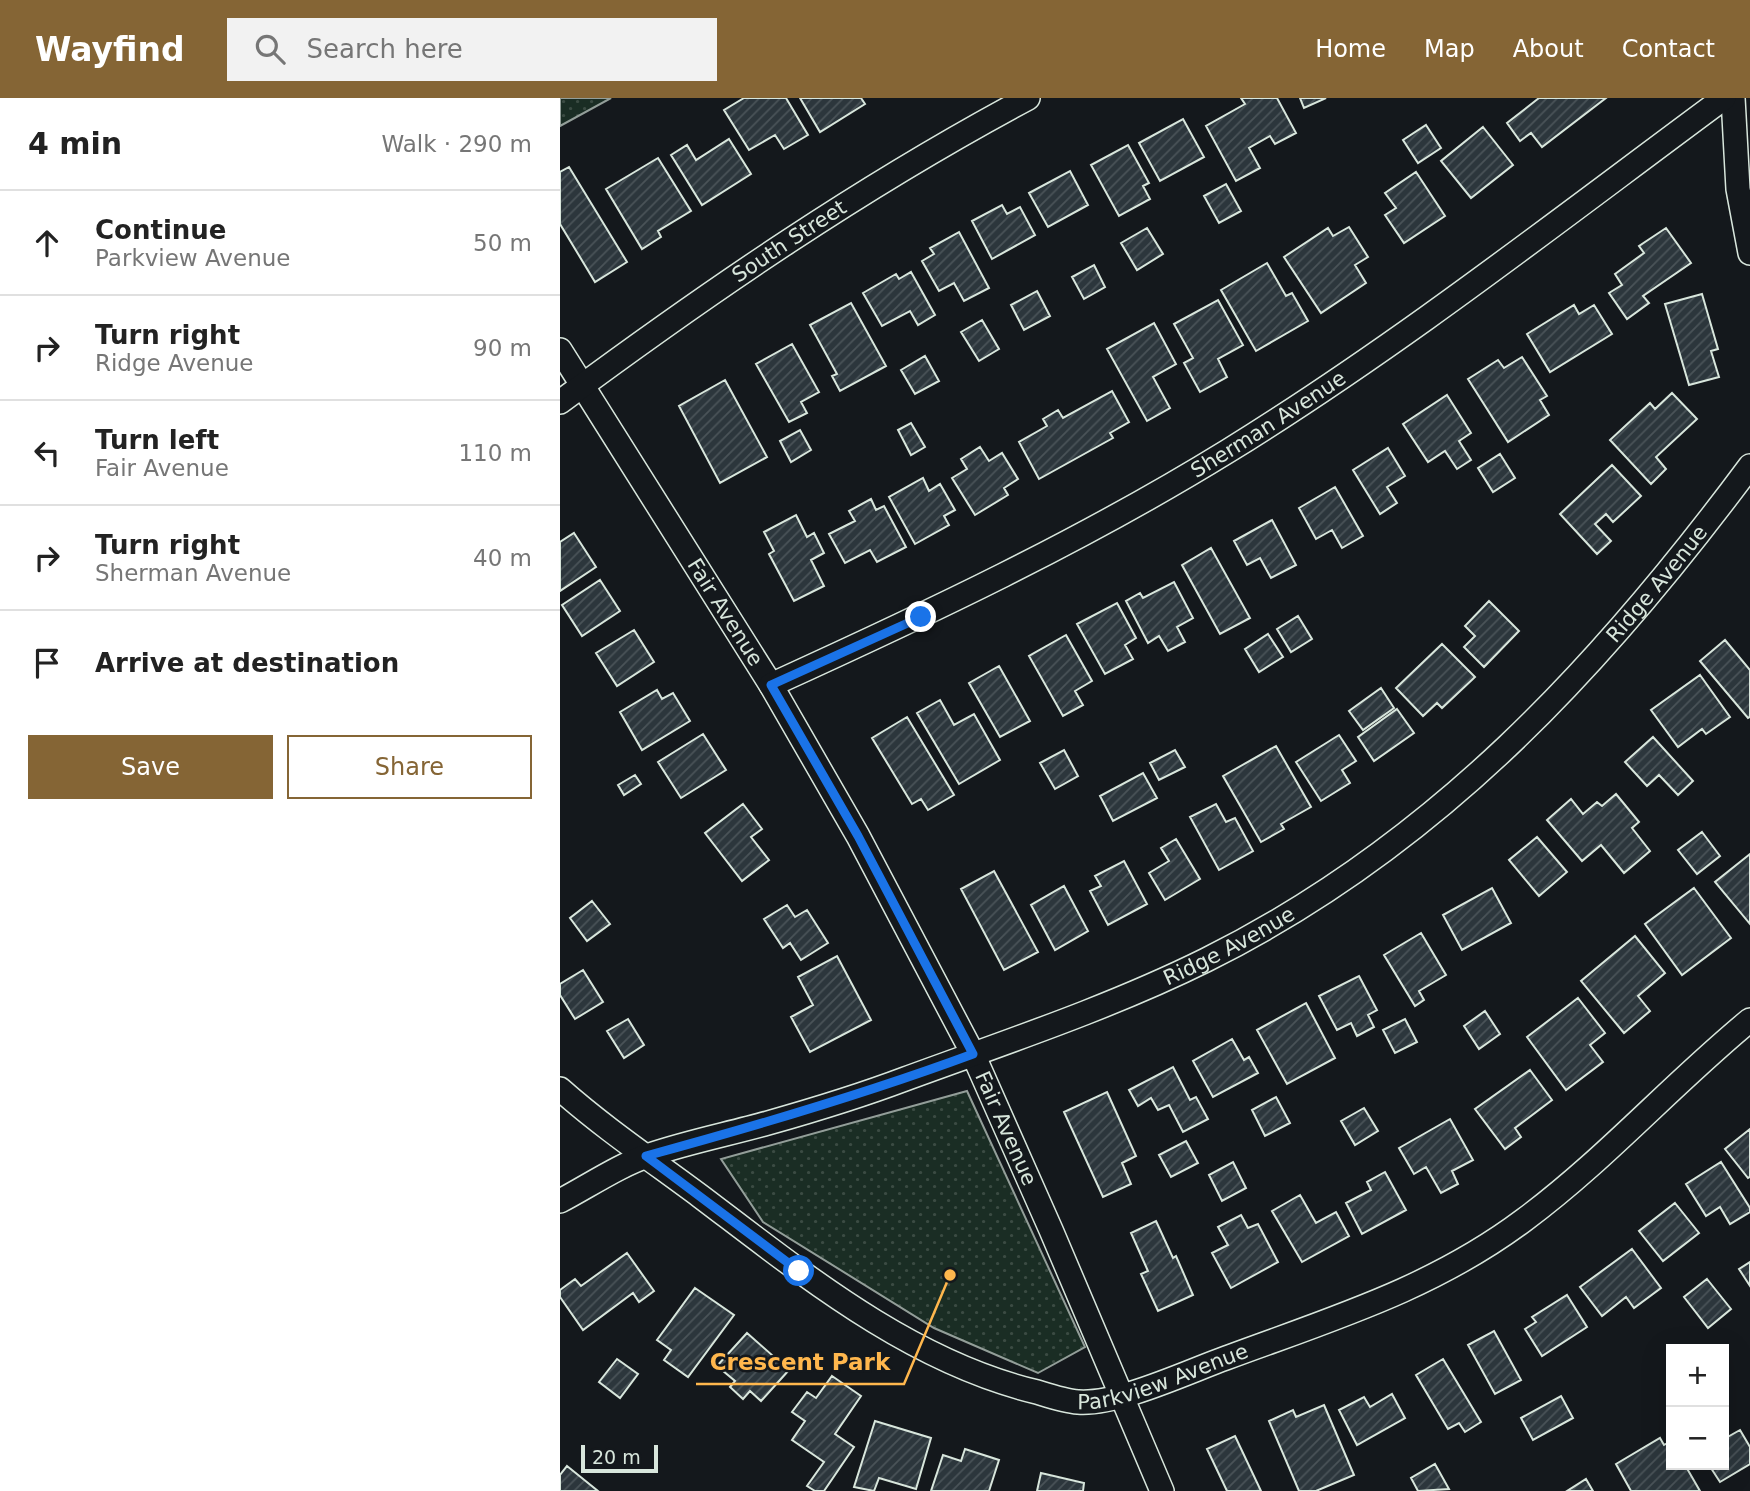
<!DOCTYPE html>
<meta charset="utf-8">
<style>
body{margin:0;font-family:"DejaVu Sans",sans-serif;background:#f2f2f2;color:#222}
.controls{position:absolute;right:21px;bottom:21px;display:grid;overflow:hidden;border-radius:0px;box-shadow:0 7px 28px #0002}
.controls button{width:63px;height:63px;display:grid;place-items:center;padding:0;border:0;border-bottom:2px solid #e0e0e0;background:#fff;color:#222;font:35px sans-serif}
.scale{position:absolute;left:21px;bottom:18px;width:77px;box-sizing:border-box;padding-left:7px;border:4px solid #d8e6dc;border-top:0;font-size:19px;line-height:24px;white-space:nowrap;color:#d8e6dc;-webkit-text-stroke:5px #14181c;paint-order:stroke}
.stop{position:absolute;width:21px;height:21px;margin:-16px;border:5px solid #1a73e8;border-radius:50%;background:#fff}
.stop.end{background:#1a73e8;border-color:#fff;box-shadow:0 2px 7px #0008}
.list{margin:0;padding:0;list-style:none}
h2{display:flex;justify-content:space-between;align-items:center;height:91px;margin:0;padding:0 28px;font-size:30px}
h2 small{font-size:23px;font-weight:400;color:#767676}
.list li{display:grid;grid-template-columns:46px 1fr auto;gap:21px;align-items:center;box-sizing:border-box;height:105px;padding:0 28px;border-top:2px solid #e0e0e0}
.list b{display:block;font-size:26px;white-space:nowrap}
.list p{margin:0;font-size:23px;white-space:nowrap;color:#767676}
.list em{font-size:23px;font-style:normal;color:#767676}
.actions{display:flex;gap:14px;padding:21px 28px}
.actions a{flex:1;padding:16px 0;border:2px solid #856535;border-radius:0px;text-align:center;font-size:24px;color:#856535}
.actions .main{background:#856535;color:#fff}
.icon{flex:none;width:38px;height:38px;fill:none;stroke:currentColor;stroke-width:2;stroke-linecap:round;stroke-linejoin:round}
.map{position:relative;flex:none;width:1190px;height:1393px;overflow:hidden}
header{display:flex;align-items:center;gap:42px;box-sizing:border-box;height:98px;padding:0 35px;background:#856535;color:#fff}
header strong{font-size:33px}
nav{display:flex;gap:38px;margin-inline-start:auto;font-size:24px}
.search{width:490px;height:63px;background:#f2f2f2;display:flex;align-items:center;gap:18px;box-sizing:border-box;padding:0 24px;border-radius:0px;color:#767676;font-size:26px}
main{display:flex}
aside{flex:1;background:#fff}
.map>svg:first-child{display:block}
.park{fill:url(#park-dots);stroke:#939e99;stroke-width:2}
.building{fill:url(#building-hatch);stroke:#d8e6dc;stroke-width:2}
.lines{fill:none;stroke-linecap:round;stroke-linejoin:round}
.street-casing{stroke:#d8e6dc;stroke-width:26}
.street{stroke:#14181c;stroke-width:23}
.route{stroke:#1a73e8;stroke-width:9}
.labels{text-anchor:middle;dominant-baseline:central;stroke-width:5;stroke-linejoin:round;paint-order:stroke}
.street-label{font-size:21px;fill:#d8e6dc;stroke:#14181c}
.leader{fill:none;stroke:#ffb74d;stroke-width:2.5}
.callout-dot{fill:#ffb74d;stroke:#14181c;stroke-width:2.5}
.callout-label{font-size:23px;text-anchor:middle;font-weight:bold;fill:#ffb74d;stroke:#14181c;stroke-width:5;stroke-linejoin:round;paint-order:stroke}
</style>
<header>
<strong>Wayfind</strong>
<div class="search"><svg class="icon" aria-label="search" viewBox="0 0 24 24"><circle cx="10" cy="10" r="6"/><path d="M15 15l6 6"/></svg>Search here</div>
<nav><a>Home</a><a>Map</a><a>About</a><a>Contact</a></nav>
</header>
<main>
<aside>
<h2>4 min<small>Walk · 290 m</small></h2>
<ul class="list">
<li><svg class="icon" aria-label="ahead" viewBox="0 0 24 24"><path d="M12 20V5M6 11l6-6 6 6"/></svg><div><b>Continue</b><p>Parkview Avenue</p></div><em>50 m</em></li>
<li><svg class="icon" aria-label="right" viewBox="0 0 24 24"><path d="M7 20v-9h11M14 6l5 5-5 5"/></svg><div><b>Turn right</b><p>Ridge Avenue</p></div><em>90 m</em></li>
<li><svg class="icon" aria-label="left" viewBox="0 0 24 24"><path d="M17 20v-9H6M10 6l-5 5 5 5"/></svg><div><b>Turn left</b><p>Fair Avenue</p></div><em>110 m</em></li>
<li><svg class="icon" aria-label="right" viewBox="0 0 24 24"><path d="M7 20v-9h11M14 6l5 5-5 5"/></svg><div><b>Turn right</b><p>Sherman Avenue</p></div><em>40 m</em></li>
<li><svg class="icon" aria-label="arrive" viewBox="0 0 24 24"><path d="M6 21V4h12l-3 4 3 4H6"/></svg><div><b>Arrive at destination</b></div></li>
</ul>
<div class="actions"><a class="main">Save</a><a>Share</a></div>
</aside>
<div class="map">
<svg width="1190" height="1393" viewBox="0 0 1190 1393">
<defs>
<pattern id="park-dots" width="8" height="8" patternUnits="userSpaceOnUse" patternTransform="scale(1.75)"><rect width="8" height="8" fill="#1a2d24"/><path d="M2 2h.1M6 6h.1" fill="none" stroke="#3b4b43" stroke-width="1.8" stroke-linecap="round"/></pattern>
<pattern id="building-hatch" width="6" height="6" patternUnits="userSpaceOnUse" patternTransform="scale(1.75)"><rect width="6" height="6" fill="#2c363c"/><path d="M-1 1l2-2M0 6l6-6M5 7l2-2" fill="none" stroke="#4a5358"/></pattern>
</defs>
<rect width="100%" height="100%" fill="#14181c"/>
<!-- park -->
<path class="park" d="M0 0H51L0 28Z
M407 993 525 1249 478 1275 374 1230 203 1124 161 1061Z"/>
<!-- building -->
<path class="building" d="M184 0H226L248 37 224 51 215 37 189 52 164 12Z
M240 0H301L305 6 260 34Z
M681 0H717L736 35 715 46 710 38 689 50 700 70 676 83 646 28 685 6Z
M740 0H766L744 10Z
M979 0H1046L982 49 971 35 960 43 947 25Z
M623 21 644 59 600 83 579 45Z
M866 27 881 50 858 65 843 42Z
M923 29 953 67 911 100 881 63Z
M169 41 191 76 142 107 111 57 127 47 136 62Z
M568 47 589 85 583 88 590 101 559 118 531 67Z
M98 60 131 113 98 133 101 139 82 151 46 91Z
M9 69 67 164 35 184 0 126V74Z
M510 73 528 107 488 129 469 95Z
M856 74 885 118 844 145 825 117 836 110 825 95Z
M666 86 681 113 659 125 644 98Z
M442 107 447 116 460 109 475 137 432 161 412 123Z
M789 129 808 159 795 167 806 185 761 215 724 159 768 130 773 138Z
M587 130 603 156 577 172 561 145Z
M1106 130 1131 165 1083 198 1089 205 1067 221 1049 195 1062 187 1055 176 1084 155 1079 148Z
M399 134 429 190 404 203 394 185 379 193 362 163 374 156 370 150Z
M707 165 726 198 732 195 748 223 696 253 661 192Z
M534 167 545 189 524 201 512 179Z
M351 174 375 217 358 227 350 213 322 228 303 195 336 176 339 181Z
M477 193 490 218 464 232 451 207Z
M1142 196 1158 251 1151 253 1159 279 1129 287 1105 206Z
M658 202 683 247 658 261 667 279 640 294 624 265 633 260 614 226Z
M291 205 326 268 280 293 272 278 277 276 250 227Z
M1014 207 1019 216 1034 207 1052 236 990 274 967 236Z
M422 222 439 251 419 263 401 234Z
M594 225 616 266 593 279 610 310 587 323 547 251Z
M232 246 259 294 241 304 247 315 229 324 196 266Z
M365 258 379 283 355 296 341 272Z
M962 259 987 298 980 302 989 317 948 344 908 281 938 262 944 270Z
M165 282 207 359 160 385 119 308Z
M552 293 569 324 550 335 553 340 479 381 459 344 487 328 483 321 498 312 503 320Z
M1112 295 1137 321 1096 359 1106 371 1091 386 1050 342 1090 305 1095 311Z
M887 297 911 335 899 343 911 362 897 371 885 353 868 364 843 326Z
M351 325 365 349 351 357 338 332Z
M240 332 251 352 231 364 220 343Z
M420 349 429 363 442 355 458 381 444 390 448 397 415 417 392 380 407 371 401 361Z
M828 350 845 378 827 389 837 405 820 416 793 372Z
M940 356 955 380 933 394 918 370Z
M1052 367 1081 398 1053 424 1046 416 1035 426 1051 443 1037 456 1000 416Z
M363 380 369 393 380 386 395 412 384 418 389 427 355 446 329 399Z
M775 389 803 438 782 450 772 432 756 441 739 410Z
M311 401 316 412 324 408 346 449 317 464 310 452 285 465 269 436 295 423 289 413Z
M236 417 247 439 254 435 264 455 251 462 264 488 234 503 209 456 214 453 204 434Z
M712 422 736 467 711 480 700 460 687 467 674 443Z
M14 435 36 469 0 493V444Z
M651 450 690 520 660 536 622 467Z
M40 482 60 513 22 538 2 507Z
M614 484 633 520 617 529 625 544 608 553 599 538 588 545 566 503 580 495 583 500Z
M929 503 959 533 924 569 904 549 915 538 905 528Z
M557 505 576 540 565 547 573 561 545 576 517 526Z
M738 518 752 541 731 554 717 531Z
M74 532 94 564 57 588 36 555Z
M708 536 723 559 699 574 685 551Z
M506 537 532 583 515 593 523 607 503 618 469 558Z
M1165 542 1190 572V619L1188 620 1140 563Z
M882 546 915 579 882 610 877 605 863 618 836 590Z
M439 568 470 623 440 639 409 585Z
M1140 577 1170 619 1146 636 1142 631 1118 649 1091 612Z
M821 590 834 610 803 632 789 613Z
M97 592 102 601 113 595 130 623 82 652 60 614Z
M380 602 394 627 414 616 440 662 399 686 357 615Z
M837 611 854 635 814 663 798 639Z
M347 619 394 697 368 712 361 701 352 706 312 640Z
M143 636 166 672 121 700 98 664Z
M779 637 796 663 782 672 790 685 761 703 736 664Z
M1093 639 1133 683 1118 697 1099 677 1087 688 1065 664Z
M716 648 751 709 721 726 724 731 701 744 663 678Z
M504 652 518 678 495 691 480 665Z
M615 652 625 669 599 682 590 665Z
M583 675 597 700 553 723 540 698Z
M75 677 81 686 64 697 58 687Z
M1056 696 1079 724 1072 730 1090 753 1064 775 1041 747 1022 763 987 722 1011 701 1023 716 1037 704 1042 708Z
M183 706 202 731 191 739 209 762 182 783 145 735Z
M656 706 666 724 675 720 693 753 659 772 630 719Z
M1142 734 1160 758 1137 776 1118 752Z
M977 739 1007 774 979 798 949 762Z
M616 741 640 781 605 802 589 775 609 763 601 750Z
M1190 756V826L1155 784Z
M564 763 587 806 548 827 530 793 541 788 535 778Z
M434 773 478 854 444 872 401 791Z
M504 788 528 833 495 852 471 807Z
M932 790 951 825 902 852 883 817Z
M1134 790 1171 840 1122 877 1085 826Z
M32 803 50 826 27 843 10 820Z
M227 807 235 819 247 812 268 845 241 862 230 845 223 850 204 821Z
M861 835 886 877 859 893 864 902 855 908 824 857Z
M1075 838 1105 875 1078 898 1090 913 1064 935 1021 883Z
M277 858 311 922 250 954 231 919 253 907 238 879Z
M23 872 43 904 15 921 0 897V886Z
M799 878 817 912 808 917 814 929 797 938 791 925 777 932 759 898Z
M1018 900 1045 935 1030 947 1043 964 1006 992 967 939Z
M746 905 775 960 727 986 697 932Z
M925 913 940 936 919 951 904 928Z
M68 921 84 947 64 960 47 933Z
M845 921 857 944 835 955 823 932Z
M672 941 684 962 689 959 698 975 653 999 633 963Z
M613 969 630 1002 636 999 648 1021 623 1034 609 1007 598 1012 591 1000 578 1008 569 992Z
M970 972 992 1002 955 1030 961 1039 945 1051 915 1011Z
M547 994 576 1058 562 1065 571 1086 543 1099 504 1014Z
M716 999 730 1025 705 1038 692 1012Z
M804 1010 818 1033 795 1047 781 1023Z
M890 1021 913 1062 892 1073 898 1086 881 1095 866 1069 854 1076 839 1050Z
M1190 1031V1079L1188 1080 1165 1051Z
M626 1043 638 1065 611 1079 599 1057Z
M673 1064 686 1090 662 1103 649 1077Z
M1161 1064 1190 1110V1114L1170 1126 1160 1109 1146 1118 1126 1086Z
M825 1074 846 1112 802 1136 786 1105 811 1092 807 1084Z
M740 1097 756 1125 776 1114 789 1138 742 1164 712 1113Z
M1115 1105 1139 1135 1103 1163 1079 1133Z
M681 1117 688 1130 698 1126 718 1164 671 1190 652 1155 668 1147 658 1129Z
M596 1123 613 1160 616 1158 633 1197 598 1213 581 1176 588 1173 571 1135Z
M1072 1151 1101 1190 1074 1210 1066 1199 1042 1218 1020 1189Z
M67 1155 94 1193 79 1204 73 1195 23 1232 0 1199V1192L15 1181 21 1188Z
M1190 1164V1188L1179 1171Z
M1147 1181 1171 1211 1148 1230 1124 1199Z
M135 1190 174 1217 128 1279 104 1262 111 1252 97 1242Z
M1007 1197 1027 1229 982 1258 965 1231 976 1224 972 1219Z
M934 1233 961 1282 935 1296 908 1247Z
M187 1235 229 1272 201 1303 190 1293 183 1301 170 1289 175 1283 157 1268Z
M57 1261 78 1276 60 1300 39 1284Z
M883 1261 921 1324 905 1334 899 1325 888 1331 856 1277Z
M272 1278 301 1298 275 1336 294 1349 264 1393H255L247 1388 264 1364 232 1342 245 1323 232 1314 247 1294 256 1300Z
M832 1296 845 1320 797 1347 779 1312 804 1299 810 1309Z
M1001 1298 1013 1320 973 1342 961 1320Z
M764 1307 794 1377 756 1393H739L709 1323 733 1312 736 1319Z
M315 1323 371 1340 356 1391 319 1380 314 1393 294 1389Z
M1180 1332 1190 1349V1366L1160 1384 1149 1367H1164V1341Z
M675 1338 701 1393H667L647 1351Z
M1100 1340 1104 1347 1111 1343V1367H1125L1140 1393H1071L1056 1366Z
M405 1351 439 1362 429 1393H371L383 1357 401 1363Z
M875 1366 889 1391 858 1393 851 1380Z
M7 1368 38 1393H0V1377Z
M481 1375 524 1385 523 1393H477Z
M1026 1381 1033 1393H1007Z"/>
<g class="lines">
<!-- street casing -->
<g class="street-casing">
<g id="street">
<path d="M1173 0 1178 91 1190 155"/>
<path id="s1" d="M0 252 211 587 298 738 413 956 491 1132 602 1393"/>
<path id="s2" d="M0 304C150 193 303 88 468 0"/>
<path id="s3" d="M211 587C367 516 522 443 668 353 841 246 1000 121 1164 0"/>
<path id="s4" d="M0 991C44 1030 93 1063 140 1098 242 1175 350 1264 477 1294 490 1298 505 1303 518 1304 558 1307 627 1274 666 1260 771 1221 872 1191 964 1122 1045 1062 1112 986 1190 922"/>
<path id="s5" d="M0 1103C27 1089 61 1066 90 1057 128 1044 169 1036 208 1025 254 1012 300 998 345 981 446 944 549 910 646 862 875 748 1040 570 1190 368"/>
</g>
</g>
<!-- street -->
<use href="#street" class="street"/>
</g>
<g class="lines">
<!-- route -->
<path class="route" d="M239 1173 86 1058C196 1028 305 996 413 956L298 738 211 587 361 519"/>
</g>
<g class="labels">
<!-- street labels -->
<g class="street-label">
<text stroke="none"><textPath href="#s2" startOffset="280">South Street</textPath></text>
<text stroke="none"><textPath href="#s3" startOffset="562">Sherman Avenue</textPath></text>
<text stroke="none"><textPath href="#s5" startOffset="1283">Ridge Avenue</textPath></text>
<text stroke="none"><textPath href="#s1" startOffset="310">Fair Avenue</textPath></text>
<text stroke="none"><textPath href="#s5" startOffset="718">Ridge Avenue</textPath></text>
<text stroke="none"><textPath href="#s1" startOffset="898">Fair Avenue</textPath></text>
<text stroke="none"><textPath href="#s4" startOffset="700">Parkview Avenue</textPath></text>
</g>
</g>
<!-- callouts -->
<path class="leader" d="M390 1177L344 1286H136"/>
<circle class="callout-dot" cx="390" cy="1177" r="7"/>
<g class="callout-label">
<text x="240" y="1272">Crescent Park</text>
</g>
</svg>
<div class="controls">
<button>+</button>
<button>−</button>
</div>
<div class="scale">20 m</div>
<div class="stop" style="left:239px;top:1173px"></div>
<div class="stop end" style="left:361px;top:519px"></div>
</div>
</main>
